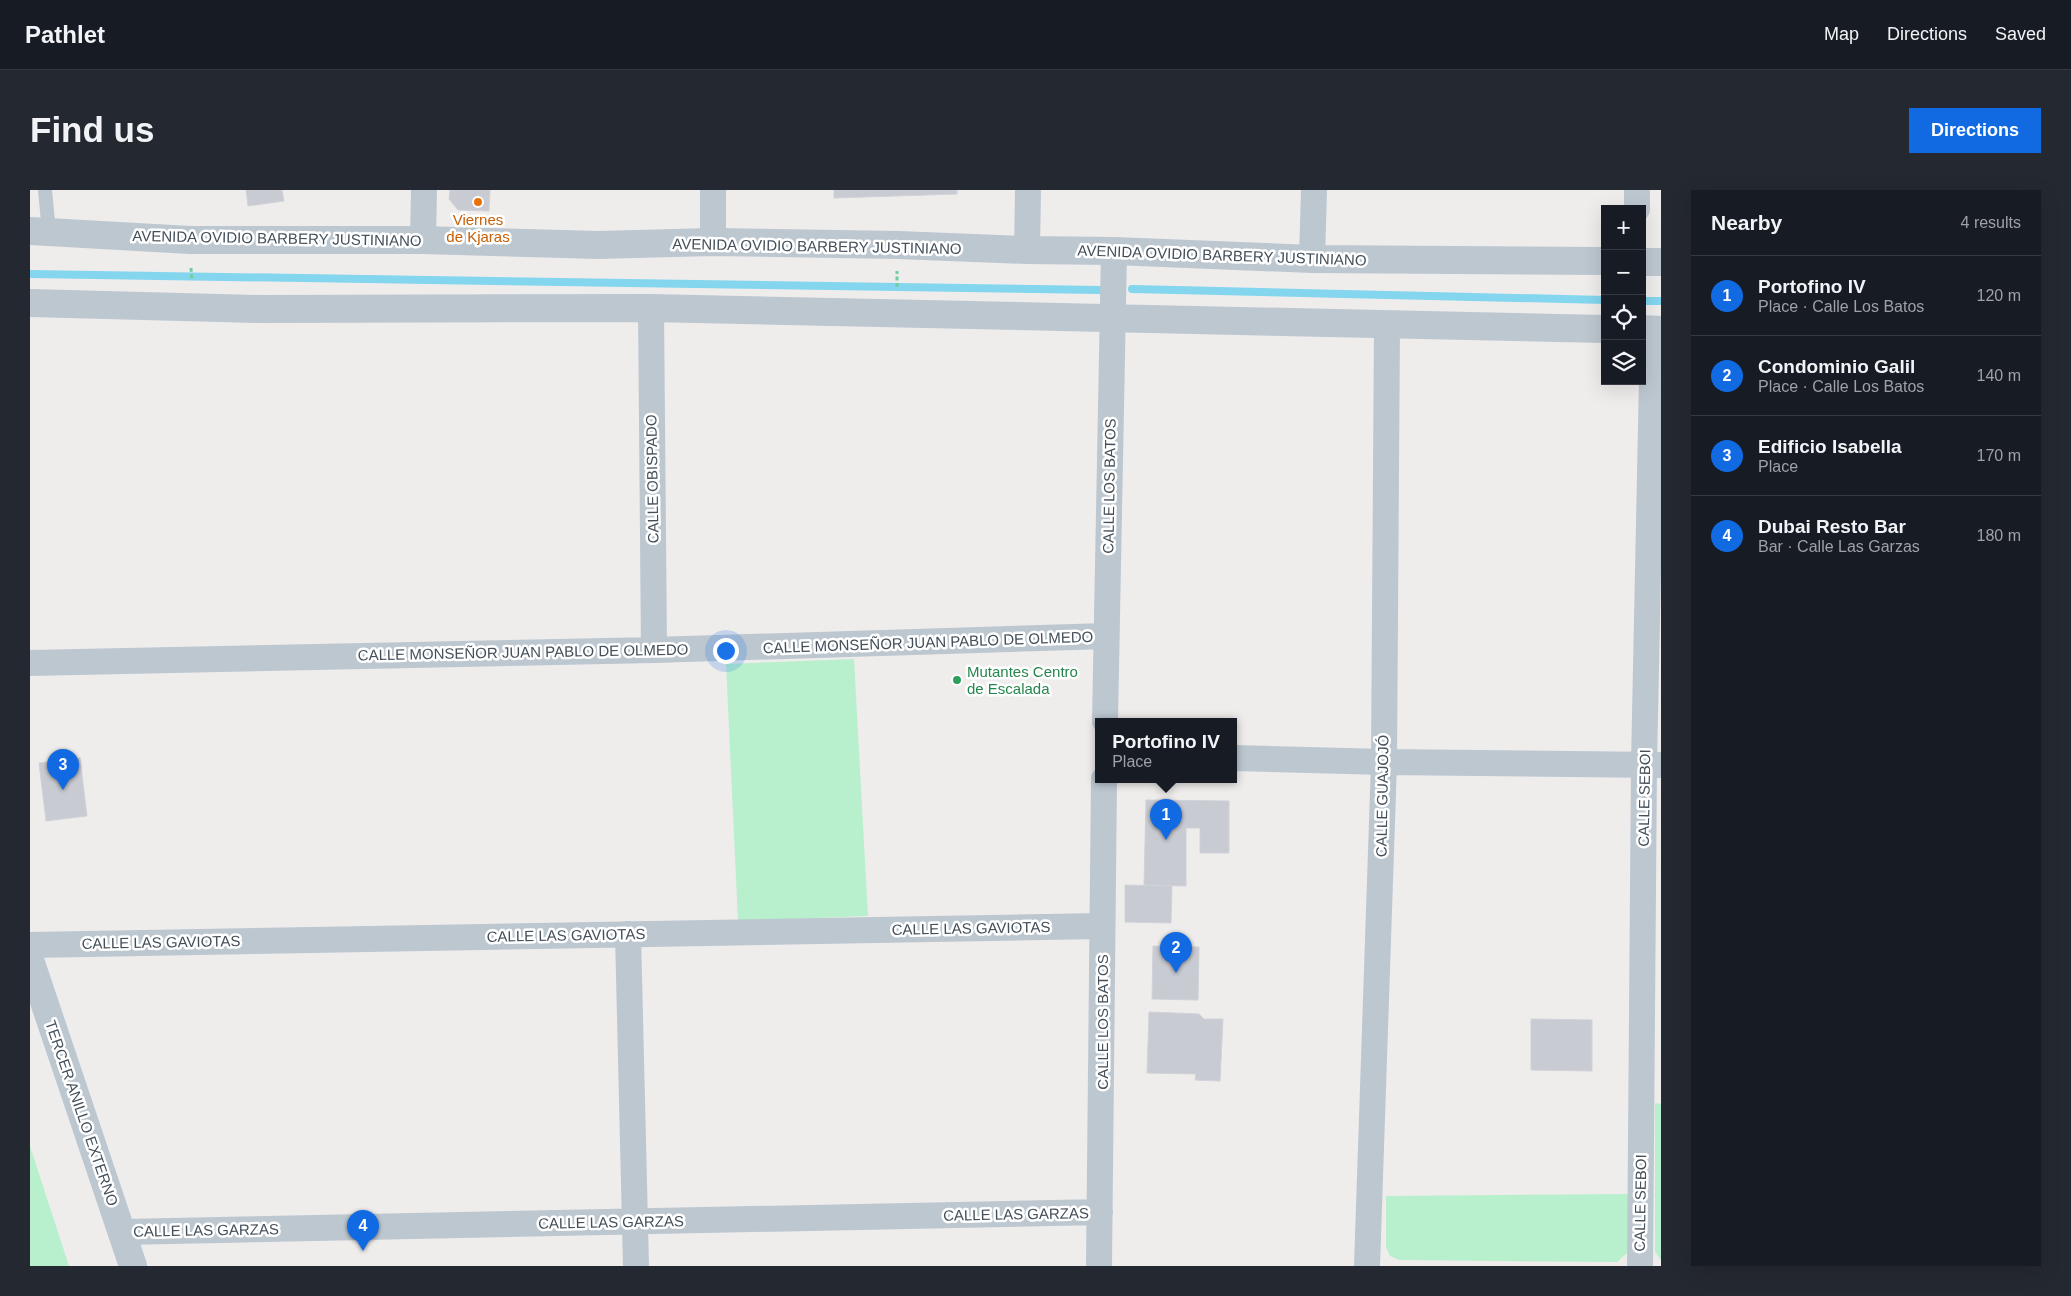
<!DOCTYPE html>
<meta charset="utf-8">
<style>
body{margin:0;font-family:Helvetica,sans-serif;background:#242831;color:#f1f3f6}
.controls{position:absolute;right:15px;top:15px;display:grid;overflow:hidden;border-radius:0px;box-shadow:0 5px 20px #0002}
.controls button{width:45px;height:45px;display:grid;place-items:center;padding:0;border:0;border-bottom:1px solid #363941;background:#171b24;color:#f1f3f6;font:25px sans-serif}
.you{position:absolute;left:695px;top:460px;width:18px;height:18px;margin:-12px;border:4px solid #fff;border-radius:50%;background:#1a73e8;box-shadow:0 0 0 8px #1a73e833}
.badge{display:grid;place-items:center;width:32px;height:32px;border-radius:50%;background:#126ae3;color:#fff;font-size:16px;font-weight:700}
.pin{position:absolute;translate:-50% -41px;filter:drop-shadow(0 1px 2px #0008)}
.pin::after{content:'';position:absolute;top:26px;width:18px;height:15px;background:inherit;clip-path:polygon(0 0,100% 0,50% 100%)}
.popup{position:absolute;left:1065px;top:528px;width:142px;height:65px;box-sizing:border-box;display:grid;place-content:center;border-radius:0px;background:#171b24;filter:drop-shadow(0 1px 4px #0005);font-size:16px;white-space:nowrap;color:#9ea1a6}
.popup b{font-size:19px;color:#f1f3f6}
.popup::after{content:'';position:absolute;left:50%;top:100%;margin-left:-10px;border:10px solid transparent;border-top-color:#171b24}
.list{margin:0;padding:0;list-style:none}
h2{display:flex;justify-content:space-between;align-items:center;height:65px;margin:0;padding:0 20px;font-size:21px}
h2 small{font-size:16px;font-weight:400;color:#9ea1a6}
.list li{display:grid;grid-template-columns:32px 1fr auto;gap:15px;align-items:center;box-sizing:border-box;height:80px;padding:0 20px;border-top:1px solid #363941}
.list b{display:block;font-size:19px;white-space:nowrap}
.list p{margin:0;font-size:16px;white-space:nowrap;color:#9ea1a6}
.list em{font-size:16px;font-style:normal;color:#9ea1a6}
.icon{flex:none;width:28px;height:28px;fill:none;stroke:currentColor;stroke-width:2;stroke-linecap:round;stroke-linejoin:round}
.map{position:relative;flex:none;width:1631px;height:1076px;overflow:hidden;border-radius:0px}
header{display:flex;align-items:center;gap:30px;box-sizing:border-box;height:70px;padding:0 25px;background:#171b24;border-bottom:1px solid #363941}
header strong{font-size:24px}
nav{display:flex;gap:28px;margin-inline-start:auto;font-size:18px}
.intro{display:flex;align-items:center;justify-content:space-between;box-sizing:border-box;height:120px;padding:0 30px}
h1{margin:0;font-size:35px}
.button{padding:12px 22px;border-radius:0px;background:#126ae3;color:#fff;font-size:18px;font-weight:700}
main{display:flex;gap:30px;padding:0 30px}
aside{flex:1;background:#171b24;border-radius:0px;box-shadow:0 5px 20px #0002}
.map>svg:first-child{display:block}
.green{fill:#b8f0ce}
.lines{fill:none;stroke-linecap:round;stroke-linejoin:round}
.stream{stroke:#83d6ee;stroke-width:8}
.building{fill:#c9cbd2;stroke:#d0d2d9}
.path{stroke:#6fcfa1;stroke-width:3;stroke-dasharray:4 2.5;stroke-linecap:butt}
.service{stroke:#bcc7d0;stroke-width:14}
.minor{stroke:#bcc7d0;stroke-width:26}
.tertiary{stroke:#bcc7d0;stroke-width:28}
.food-dot{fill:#e8710a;stroke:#fff;stroke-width:2}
.leisure-dot{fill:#2e9e5b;stroke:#fff;stroke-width:2}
.labels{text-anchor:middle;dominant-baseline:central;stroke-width:5;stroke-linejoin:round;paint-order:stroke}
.food-label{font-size:15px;fill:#c56008;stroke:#fff}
.street-label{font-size:15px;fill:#444f5a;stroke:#fff}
.leisure-label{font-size:15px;fill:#27864d;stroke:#fff;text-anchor:start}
</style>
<header>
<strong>Pathlet</strong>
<nav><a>Map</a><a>Directions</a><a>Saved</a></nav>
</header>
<div class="intro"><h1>Find us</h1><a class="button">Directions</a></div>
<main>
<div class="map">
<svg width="1631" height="1076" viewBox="0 0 1631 1076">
<rect width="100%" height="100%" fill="#efecec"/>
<!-- green -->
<path class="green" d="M824 469 838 726 708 731 696 474Z
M1625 913 1631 914V1070L1625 1062Z
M0 956 39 1076H0Z
M1599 1004 1597 1063 1587 1072 1369 1070 1360 1066 1356 1057V1006Z"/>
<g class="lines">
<!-- stream -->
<path class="stream" d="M0 84 1070 100
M1102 99 1575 110
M1612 111H1631"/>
</g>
<!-- building -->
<path class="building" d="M216 0H252L254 11 218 16Z
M420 0H460L459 21 428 20 419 9Z
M804 0H927V4L804 8Z
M50 568 57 626 16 631 9 573Z
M1116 610 1199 611V663H1170V638H1156V696L1114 695Z
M1095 695 1142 696 1141 733 1095 732Z
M1123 756 1169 757 1168 810 1122 809Z
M1119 822 1169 824 1174 829H1193L1190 891 1165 890 1166 884 1117 883Z
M1501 829 1562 830V881L1501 880Z"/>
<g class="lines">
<!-- path -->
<path class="path" d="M161 78 162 91
M867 97V81"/>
<!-- service -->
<path class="service" d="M15 0 19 42"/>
<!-- minor -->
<path class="minor" d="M1607 19V0
M393 50 394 0
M683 52V0
M997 60 998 0
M1282 69 1284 0
M621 118 624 460
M0 473 624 460 1076 446
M1075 531 1084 61
M1204 568 1354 572 1631 575
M598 744 606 1076
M0 755 1072 736
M92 1042 1070 1022
M1069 1076 1074 589
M1337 1076 1354 572 1357 135
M1610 1076 1614 574 1623 139"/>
<!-- tertiary -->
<path class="tertiary" d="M0 41 160 50H393L568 55 683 52 868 55 997 60 1084 61 1282 69 1575 71
M1612 72H1631
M0 113 230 119 621 118 1575 139
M1612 139 1631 140
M0 770 103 1076"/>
</g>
<!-- markers -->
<circle class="food-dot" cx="448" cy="12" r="5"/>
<circle class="leisure-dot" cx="927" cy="490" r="5"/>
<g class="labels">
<!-- food labels -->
<g class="food-label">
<text x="448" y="29">Viernes<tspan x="448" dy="17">de Kjaras</tspan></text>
</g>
<!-- street labels -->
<g class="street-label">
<text transform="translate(247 48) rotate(1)">AVENIDA OVIDIO BARBERY JUSTINIANO</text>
<text transform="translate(787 56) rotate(1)">AVENIDA OVIDIO BARBERY JUSTINIANO</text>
<text transform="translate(1192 65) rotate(2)">AVENIDA OVIDIO BARBERY JUSTINIANO</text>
<text transform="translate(622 289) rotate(-91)">CALLE OBISPADO</text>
<text transform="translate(1079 296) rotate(-89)">CALLE LOS BATOS</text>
<text transform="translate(898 452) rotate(-2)">CALLE MONSEÑOR JUAN PABLO DE OLMEDO</text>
<text transform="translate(493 462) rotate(-1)">CALLE MONSEÑOR JUAN PABLO DE OLMEDO</text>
<text transform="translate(1352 606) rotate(-89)">CALLE GUAJOJÓ</text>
<text transform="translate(1614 608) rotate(-89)">CALLE SEBOI</text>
<text transform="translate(941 738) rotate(-1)">CALLE LAS GAVIOTAS</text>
<text transform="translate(536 745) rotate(-1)">CALLE LAS GAVIOTAS</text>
<text transform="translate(131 752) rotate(-1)">CALLE LAS GAVIOTAS</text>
<text transform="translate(1072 832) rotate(-90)">CALLE LOS BATOS</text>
<text transform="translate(52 923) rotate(71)">TERCER ANILLO EXTERNO</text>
<text transform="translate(1610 1013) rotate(-89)">CALLE SEBOI</text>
<text transform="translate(986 1024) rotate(-1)">CALLE LAS GARZAS</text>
<text transform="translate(581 1032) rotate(-1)">CALLE LAS GARZAS</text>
<text transform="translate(176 1040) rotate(-1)">CALLE LAS GARZAS</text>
</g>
<!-- leisure labels -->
<g class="leisure-label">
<text x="937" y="481">Mutantes Centro<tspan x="937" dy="17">de Escalada</tspan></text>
</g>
</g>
</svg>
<div class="controls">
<button>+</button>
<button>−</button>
<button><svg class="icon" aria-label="locate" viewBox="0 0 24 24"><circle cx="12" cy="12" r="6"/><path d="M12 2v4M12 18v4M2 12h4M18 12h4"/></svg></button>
<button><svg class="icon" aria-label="layers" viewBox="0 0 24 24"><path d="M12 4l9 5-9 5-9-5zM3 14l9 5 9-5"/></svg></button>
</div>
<div class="you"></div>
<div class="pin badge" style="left:1136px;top:650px">1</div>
<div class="popup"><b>Portofino IV</b>Place</div>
<div class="pin badge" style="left:1146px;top:783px">2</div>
<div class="pin badge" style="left:33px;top:600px">3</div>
<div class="pin badge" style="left:333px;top:1061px">4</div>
</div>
<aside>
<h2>Nearby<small>4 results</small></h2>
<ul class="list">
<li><span class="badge">1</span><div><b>Portofino IV</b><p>Place · Calle Los Batos</p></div><em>120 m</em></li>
<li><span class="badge">2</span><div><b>Condominio Galil</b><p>Place · Calle Los Batos</p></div><em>140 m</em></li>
<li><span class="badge">3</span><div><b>Edificio Isabella</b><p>Place</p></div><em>170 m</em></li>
<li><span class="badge">4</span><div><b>Dubai Resto Bar</b><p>Bar · Calle Las Garzas</p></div><em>180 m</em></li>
</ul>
</aside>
</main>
